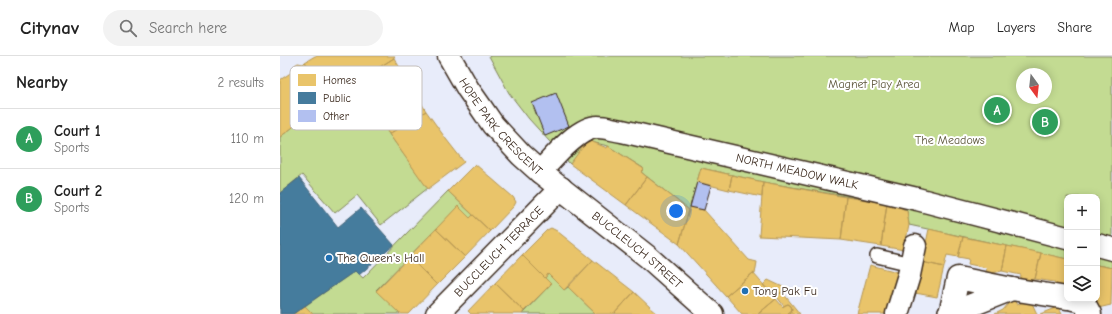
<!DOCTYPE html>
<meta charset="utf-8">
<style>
body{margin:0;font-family:"Comic Neue",sans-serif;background:#f2f2f2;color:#222}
.controls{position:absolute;right:12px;bottom:12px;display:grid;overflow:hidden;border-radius:8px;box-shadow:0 2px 10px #0003}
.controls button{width:36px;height:36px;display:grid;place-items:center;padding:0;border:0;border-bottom:1px solid #e0e0e0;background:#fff;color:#222;font:20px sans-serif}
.compass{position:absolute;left:736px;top:12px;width:36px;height:36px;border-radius:50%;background:#fff;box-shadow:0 2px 10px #0003;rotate:165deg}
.you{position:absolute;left:396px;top:155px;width:14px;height:14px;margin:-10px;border:3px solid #fff;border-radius:50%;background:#1a73e8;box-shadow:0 0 0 6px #1a73e833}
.badge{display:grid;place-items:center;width:26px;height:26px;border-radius:50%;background:#db2777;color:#fff;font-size:13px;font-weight:700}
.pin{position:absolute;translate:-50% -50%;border:2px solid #fff;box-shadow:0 1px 4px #0006}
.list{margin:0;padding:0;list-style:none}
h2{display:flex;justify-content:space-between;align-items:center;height:52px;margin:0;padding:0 16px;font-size:17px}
h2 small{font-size:13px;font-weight:400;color:#767676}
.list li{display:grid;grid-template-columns:26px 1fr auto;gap:12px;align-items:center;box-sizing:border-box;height:60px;padding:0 16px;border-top:1px solid #e0e0e0}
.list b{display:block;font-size:15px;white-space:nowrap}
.list p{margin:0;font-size:13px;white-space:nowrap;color:#767676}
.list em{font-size:13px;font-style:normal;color:#767676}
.icon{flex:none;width:22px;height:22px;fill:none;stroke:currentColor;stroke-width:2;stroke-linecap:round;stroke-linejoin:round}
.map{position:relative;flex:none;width:832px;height:258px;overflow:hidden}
header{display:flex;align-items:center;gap:24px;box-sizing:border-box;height:56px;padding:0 20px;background:#fff;border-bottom:1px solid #e0e0e0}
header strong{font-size:19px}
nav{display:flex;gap:22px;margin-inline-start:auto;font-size:14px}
.search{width:280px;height:36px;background:#f2f2f2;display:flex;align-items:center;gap:10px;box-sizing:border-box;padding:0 14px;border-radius:22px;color:#767676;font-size:15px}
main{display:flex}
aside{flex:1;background:#fff}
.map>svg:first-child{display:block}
.green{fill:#c3db92;stroke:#7f8258;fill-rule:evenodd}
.homes{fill:#e9c46a;stroke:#b59653}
.public{fill:#457b9d;stroke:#426377}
.building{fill:#b2c0f0;stroke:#3b2a1e}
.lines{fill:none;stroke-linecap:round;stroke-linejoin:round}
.lane-casing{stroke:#3b2a1e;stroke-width:16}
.street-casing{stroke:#3b2a1e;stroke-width:25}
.secondary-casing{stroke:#3b2a1e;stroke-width:25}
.lane{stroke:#fff;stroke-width:13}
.street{stroke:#fff;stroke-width:22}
.secondary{stroke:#fff;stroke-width:22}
.poi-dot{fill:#1f6fb2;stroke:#fff;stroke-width:1.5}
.labels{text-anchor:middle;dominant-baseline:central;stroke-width:4;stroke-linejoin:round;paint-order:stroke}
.park-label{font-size:12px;fill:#5d563b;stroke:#fff}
.street-label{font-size:12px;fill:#3b2a1e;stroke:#fff}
.poi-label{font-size:12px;fill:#3b2a1e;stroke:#fff;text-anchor:start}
.key{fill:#fff;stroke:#c4bfbc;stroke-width:1}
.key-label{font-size:11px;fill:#3b2a1e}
</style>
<header>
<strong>Citynav</strong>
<div class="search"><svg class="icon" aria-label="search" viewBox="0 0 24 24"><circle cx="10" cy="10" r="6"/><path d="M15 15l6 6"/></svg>Search here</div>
<nav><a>Map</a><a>Layers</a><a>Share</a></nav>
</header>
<main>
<aside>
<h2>Nearby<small>2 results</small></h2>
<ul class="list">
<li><span class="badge" style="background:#2e9e5b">A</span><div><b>Court 1</b><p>Sports</p></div><em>110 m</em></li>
<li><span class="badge" style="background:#2e9e5b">B</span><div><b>Court 2</b><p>Sports</p></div><em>120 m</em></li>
</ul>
</aside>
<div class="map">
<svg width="832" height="258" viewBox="0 0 832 258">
<rect width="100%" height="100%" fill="#e8ecfa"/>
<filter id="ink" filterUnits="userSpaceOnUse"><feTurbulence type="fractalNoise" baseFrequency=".025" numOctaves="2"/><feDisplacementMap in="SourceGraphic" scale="8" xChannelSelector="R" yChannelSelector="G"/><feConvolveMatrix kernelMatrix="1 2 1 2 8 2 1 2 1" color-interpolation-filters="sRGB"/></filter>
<g filter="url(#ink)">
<!-- green -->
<path class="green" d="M209 0H832V212L817 209V141H787V203L629 169 627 155 616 149 483 126 421 112 409 154 361 116 363 112 328 90 311 86 290 108 249 63 229 37ZM742 18H766V42H742Z
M83 18 87 19 83 30 86 35 85 39 109 78 148 132 101 169 77 139 55 157 22 119 0 137V81L51 42 76 25V22Z
M168 135 193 159 190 162 178 151 96 234 120 258H33L25 250 75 215 83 222Z
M268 218 284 234 288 231 316 258H242L271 228 265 222Z"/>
<!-- homes -->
<path class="homes" d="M35 0H115L114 1V2L87 19 83 18 76 22V25L51 42 25 6Z
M114 2 146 55 109 78 84 39 86 35 83 30 87 19Z
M25 6 51 42 0 81V24L15 14V9L18 7 23 8Z
M146 55 166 83 184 106 148 133 109 78Z
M308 84 327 92 328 90 364 113 361 116 367 121 346 149 290 108Z
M195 108 233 141 236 146 234 150 210 175 168 135Z
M421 112 452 119 449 134 417 126Z
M452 119 483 126 482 141 449 134Z
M367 121 409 154 399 188 346 149Z
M483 126 566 141 561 184 479 180Z
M566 141 607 147 601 190 561 184Z
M607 147 616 149 627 155 629 169 624 194 601 190Z
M178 150 190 162 193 159 210 175 185 201 156 173Z
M410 151 424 154 469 204 477 206 475 218 473 217 446 240 399 188Z
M271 172 277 175 313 204 284 234 268 218 265 222 242 199 267 174Z
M156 173 185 201 157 229 129 201Z
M649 173 683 181 678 201 667 199 664 211 642 206Z
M683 181 727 190 722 215 706 218 707 212 688 208 689 203 678 201Z
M727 190 761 197 755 223 740 225 741 219 722 215Z
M761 197 787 203V230L774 232 775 226 755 223Z
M242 199 271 228 244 255 215 227Z
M129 201 157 229 129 258H120L96 235Z
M313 204 354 236 334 258H316L288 231Z
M642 206 664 211 657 241 635 237Z
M590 209 618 216 607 258H577Z
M817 209 832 212 831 249 818 252 817 243Z
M473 217 496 243 478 258H462L446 240Z
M488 224 505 232 495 242 483 229Z
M215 227 244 255 242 258H191L188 255Z
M354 236 371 252 378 258H336L335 257Z
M502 236 520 258 508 257 512 254 511 250 508 248 504 250 497 241Z
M733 242 737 249 750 243 757 258H715L723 254Z
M496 243 503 251 505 249 508 248 510 249 512 252 511 256 509 258H478Z
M25 250 33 258H13Z
M778 251 782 258H761Z"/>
<!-- public -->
<path class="public" d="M19 122 58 171 81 152 114 189 79 219 75 215 13 258H0V137Z"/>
<!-- building -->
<path class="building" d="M276 37 289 70 265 80 252 47Z
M417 126 431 130 424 154 410 151Z"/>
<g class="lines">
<!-- lane casing -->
<g class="lane-casing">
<path id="lane" d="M597 200 631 208"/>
</g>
<!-- street casing -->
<g class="street-casing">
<g id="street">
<path id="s1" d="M260 116C273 102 298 71 318 71 326 71 334 74 342 75L637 143 787 182"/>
<path d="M817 189 832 193"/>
<path d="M793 243 803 245 810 258"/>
<path id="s2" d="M157 258 281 132"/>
<path d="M617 258 629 219 635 190"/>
<path d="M669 258 732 233 787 242"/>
<path d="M670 258 678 222 732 233"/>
</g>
</g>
<!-- secondary casing -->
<g class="secondary-casing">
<g id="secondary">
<path id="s3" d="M169 0 188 33 200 50 213 69 241 99 260 116 368 201 432 258"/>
</g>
</g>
<!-- lane -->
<use href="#lane" class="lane"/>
<!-- street -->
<use href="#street" class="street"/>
<!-- secondary -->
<use href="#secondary" class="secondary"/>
</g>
</g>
<!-- markers -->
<g class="poi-dot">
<circle cx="49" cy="202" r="4"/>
<circle cx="465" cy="235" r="4"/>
</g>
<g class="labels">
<!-- park labels -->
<g class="park-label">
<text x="594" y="28">Magnet Play Area</text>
<text x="670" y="84">The Meadows</text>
</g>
<!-- street labels -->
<g class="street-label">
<text stroke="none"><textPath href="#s3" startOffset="88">HOPE PARK CRESCENT</textPath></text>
<text stroke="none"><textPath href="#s1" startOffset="279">NORTH MEADOW WALK</textPath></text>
<text stroke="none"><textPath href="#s3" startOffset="273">BUCCLEUCH STREET</textPath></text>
<text stroke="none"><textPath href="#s2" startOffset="88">BUCCLEUCH TERRACE</textPath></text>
</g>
<!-- poi labels -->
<g class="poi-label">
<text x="57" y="202">The Queen's Hall</text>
<text x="473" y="235">Tong Pak Fu</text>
</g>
</g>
<!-- legend -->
<rect x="10" y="10" width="132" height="64" rx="6" class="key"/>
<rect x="18" y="18" width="18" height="12" fill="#e9c46a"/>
<rect x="18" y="36" width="18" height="12" fill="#457b9d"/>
<rect x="18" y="54" width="18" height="12" fill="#b2c0f0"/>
<g class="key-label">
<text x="43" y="28">Homes</text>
<text x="43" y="46">Public</text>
<text x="43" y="64">Other</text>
</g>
</svg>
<div class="controls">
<button>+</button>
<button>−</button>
<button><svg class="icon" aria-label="layers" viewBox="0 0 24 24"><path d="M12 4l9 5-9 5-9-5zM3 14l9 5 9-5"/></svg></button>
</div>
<svg class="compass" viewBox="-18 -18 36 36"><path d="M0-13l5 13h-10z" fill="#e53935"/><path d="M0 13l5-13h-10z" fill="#767676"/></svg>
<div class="you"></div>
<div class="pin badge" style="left:717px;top:54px;background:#2e9e5b">A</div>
<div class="pin badge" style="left:765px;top:66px;background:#2e9e5b">B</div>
</div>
</main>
